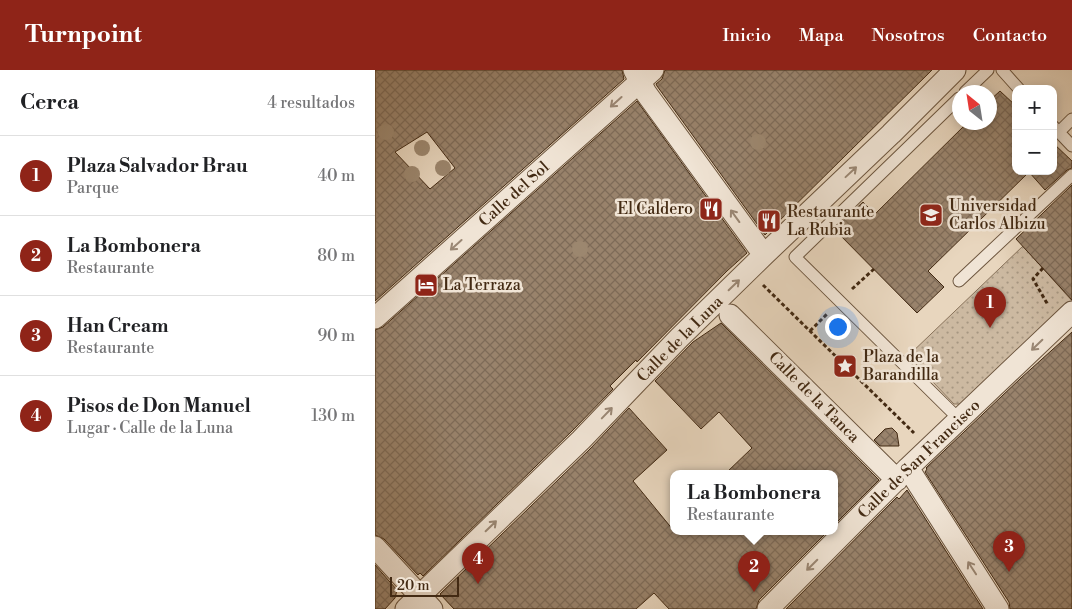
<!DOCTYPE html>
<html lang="es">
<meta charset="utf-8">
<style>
body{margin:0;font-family:"Libre Bodoni",serif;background:#f2f2f2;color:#202124}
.controls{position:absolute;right:15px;top:15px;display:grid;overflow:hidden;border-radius:10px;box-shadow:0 2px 12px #0003}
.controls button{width:45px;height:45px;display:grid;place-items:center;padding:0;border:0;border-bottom:1px solid #e0e0e0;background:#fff;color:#202124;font:25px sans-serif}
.compass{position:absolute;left:577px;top:15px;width:45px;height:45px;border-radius:50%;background:#fff;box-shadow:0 2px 12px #0003;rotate:330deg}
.scale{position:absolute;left:15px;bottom:12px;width:69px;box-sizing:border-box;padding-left:5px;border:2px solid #432a13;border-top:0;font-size:14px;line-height:18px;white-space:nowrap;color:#432a13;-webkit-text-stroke:4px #f0e4d5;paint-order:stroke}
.you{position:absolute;left:462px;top:256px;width:18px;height:18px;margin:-12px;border:4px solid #fff;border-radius:50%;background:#1a73e8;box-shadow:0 0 0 8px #1a73e833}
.badge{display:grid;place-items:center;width:32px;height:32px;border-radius:50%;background:#8f2418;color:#fff;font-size:16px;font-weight:700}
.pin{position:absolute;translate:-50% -41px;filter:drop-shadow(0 1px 2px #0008)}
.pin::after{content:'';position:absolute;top:26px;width:18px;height:15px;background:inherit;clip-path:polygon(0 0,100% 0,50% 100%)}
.popup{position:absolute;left:295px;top:400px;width:168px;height:65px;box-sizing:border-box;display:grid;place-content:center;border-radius:10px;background:#fff;filter:drop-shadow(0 1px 4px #0005);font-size:16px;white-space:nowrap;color:#757577}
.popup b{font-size:19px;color:#202124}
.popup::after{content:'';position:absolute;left:50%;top:100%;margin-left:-10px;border:10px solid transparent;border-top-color:#fff}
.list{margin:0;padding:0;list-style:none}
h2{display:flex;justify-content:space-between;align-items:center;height:65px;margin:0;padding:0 20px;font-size:21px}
h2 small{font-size:16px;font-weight:400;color:#757577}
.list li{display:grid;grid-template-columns:32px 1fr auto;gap:15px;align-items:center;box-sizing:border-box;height:80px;padding:0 20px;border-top:1px solid #e0e0e0}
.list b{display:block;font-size:19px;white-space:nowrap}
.list p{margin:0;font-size:16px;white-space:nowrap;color:#757577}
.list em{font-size:16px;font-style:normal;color:#757577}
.map{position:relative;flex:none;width:697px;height:539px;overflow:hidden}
header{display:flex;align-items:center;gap:30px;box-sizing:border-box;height:70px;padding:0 25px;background:#8f2418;color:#fff}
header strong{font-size:24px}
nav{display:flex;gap:28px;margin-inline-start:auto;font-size:18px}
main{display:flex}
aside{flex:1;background:#fff}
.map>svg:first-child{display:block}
.park{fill:url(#park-dots);stroke:#88725a}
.building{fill:url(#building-cross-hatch);stroke:#432a13;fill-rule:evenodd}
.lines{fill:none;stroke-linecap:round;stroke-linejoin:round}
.lane-casing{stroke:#6c553e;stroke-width:13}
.street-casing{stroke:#6c553e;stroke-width:23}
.path{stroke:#432a13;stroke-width:3;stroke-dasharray:4 2.5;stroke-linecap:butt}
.lane{stroke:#f0e4d5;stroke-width:11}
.street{stroke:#f0e4d5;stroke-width:21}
.tree{fill:#9c876f}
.oneway{stroke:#9a8774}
.labels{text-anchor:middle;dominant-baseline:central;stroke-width:5;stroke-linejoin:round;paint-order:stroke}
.street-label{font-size:16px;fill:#432a13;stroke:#f0e4d5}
.poi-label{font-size:16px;fill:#432a13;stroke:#f0e4d5;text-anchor:start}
</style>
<header>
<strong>Turnpoint</strong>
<nav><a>Inicio</a><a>Mapa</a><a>Nosotros</a><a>Contacto</a></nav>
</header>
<main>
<aside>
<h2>Cerca<small>4 resultados</small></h2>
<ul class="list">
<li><span class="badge">1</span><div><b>Plaza Salvador Brau</b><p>Parque</p></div><em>40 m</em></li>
<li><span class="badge">2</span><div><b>La Bombonera</b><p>Restaurante</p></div><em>80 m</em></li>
<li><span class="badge">3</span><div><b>Han Cream</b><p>Restaurante</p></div><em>90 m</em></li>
<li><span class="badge">4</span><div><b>Pisos de Don Manuel</b><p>Lugar · Calle de la Luna</p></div><em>130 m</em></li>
</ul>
</aside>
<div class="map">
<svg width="697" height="539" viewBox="0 0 697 539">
<defs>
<pattern id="park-dots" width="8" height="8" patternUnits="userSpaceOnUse" patternTransform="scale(1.25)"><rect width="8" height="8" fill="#ccb9a1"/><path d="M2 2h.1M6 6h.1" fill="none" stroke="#a79782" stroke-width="1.8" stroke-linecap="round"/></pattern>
<pattern id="building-cross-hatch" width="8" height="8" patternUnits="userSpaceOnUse" patternTransform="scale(1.25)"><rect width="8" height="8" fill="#99836c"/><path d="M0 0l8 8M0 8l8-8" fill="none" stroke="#7e6b58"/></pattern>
</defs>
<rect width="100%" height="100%" fill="#e8d6be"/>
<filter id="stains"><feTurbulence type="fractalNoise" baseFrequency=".004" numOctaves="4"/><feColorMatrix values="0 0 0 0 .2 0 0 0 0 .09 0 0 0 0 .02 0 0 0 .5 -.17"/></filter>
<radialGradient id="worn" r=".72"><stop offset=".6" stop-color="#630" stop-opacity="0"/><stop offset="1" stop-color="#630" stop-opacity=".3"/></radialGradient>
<!-- park -->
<path class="park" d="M648 176 697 231 586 334H579L533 286Z"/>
<!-- building -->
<path class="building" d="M0 0H247L249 9 0 231ZM52 62 80 98 55 119 20 82Z
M290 0H557L390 165 282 16 281 14 287 9Z
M625 21 641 36V101H678V73L697 91V98L692 100 670 120 654 102 553 201 569 217 542 243 459 159 488 132 500 144 593 52H614V31Z
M262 31 372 183 352 201 262 292 261 290 235 316 238 319 197 361 48 506 45 503 43 505 9 469 0 465V260L8 257Z
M697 115V230L641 169Z
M346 253 504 410 459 455V403H351L377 378 344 342 326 359 280 311 318 272Z
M697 262V539H635L634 532 550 402 552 399 551 398 646 308Z
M254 338 292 380 258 411 299 461H453L384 530 381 539H294L279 523 261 539H79L65 524 215 379Z
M517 358 522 363 524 376H505L499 370 510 359Z
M532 420 608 539H411L522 427 524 429Z
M0 495 22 520 20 528 10 539H0Z"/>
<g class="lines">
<!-- lane casing -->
<g class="lane-casing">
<path id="lane" d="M627 0 644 19
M590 22 613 0
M678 56 697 76
M684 62 697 49
M584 211 697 105
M584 349 420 187 584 28"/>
</g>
<!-- street casing -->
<g class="street-casing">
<path id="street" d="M259 0 271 23 389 185
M355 245 522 410
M0 248 278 0
M533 398 623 539
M0 477 57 539
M31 539 206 370 304 268 389 185 516 64 580 0
M393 539 533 398 697 242"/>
</g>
<!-- path -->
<path class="path" d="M668 198 658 209 673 235
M388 215 539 363
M477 219 499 199
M435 261 453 243"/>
<!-- lane -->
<use href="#lane" class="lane"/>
<!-- street -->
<use href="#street" class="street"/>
</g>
<!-- trees -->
<g class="tree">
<circle cx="11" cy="62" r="8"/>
<circle cx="383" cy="72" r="8"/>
<circle cx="47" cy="78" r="8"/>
<circle cx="68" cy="98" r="8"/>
<circle cx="37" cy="104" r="8"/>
<circle cx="205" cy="179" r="8"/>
</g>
<!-- one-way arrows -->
<defs><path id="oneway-shaft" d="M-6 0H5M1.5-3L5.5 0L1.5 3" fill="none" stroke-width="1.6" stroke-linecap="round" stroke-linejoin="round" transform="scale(1.25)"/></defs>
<g class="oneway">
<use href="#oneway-shaft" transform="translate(241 32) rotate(138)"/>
<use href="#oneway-shaft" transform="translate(476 102) rotate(-43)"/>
<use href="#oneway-shaft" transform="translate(360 146) rotate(-126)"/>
<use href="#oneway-shaft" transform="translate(81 175) rotate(138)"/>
<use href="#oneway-shaft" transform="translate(359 215) rotate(-44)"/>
<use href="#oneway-shaft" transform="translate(662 275) rotate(136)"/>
<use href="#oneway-shaft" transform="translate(232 343) rotate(-46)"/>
<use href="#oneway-shaft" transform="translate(116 456) rotate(-44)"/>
<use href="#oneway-shaft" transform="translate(437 495) rotate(135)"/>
<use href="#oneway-shaft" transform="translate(597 498) rotate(-123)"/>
</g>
<!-- icons -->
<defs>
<g id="restaurant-square" transform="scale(1.25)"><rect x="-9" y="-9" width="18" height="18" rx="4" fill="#8f2418" stroke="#f0e4d5"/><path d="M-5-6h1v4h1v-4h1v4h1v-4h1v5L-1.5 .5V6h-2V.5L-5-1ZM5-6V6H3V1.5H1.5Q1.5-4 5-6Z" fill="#fff"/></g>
<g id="university-square" transform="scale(1.25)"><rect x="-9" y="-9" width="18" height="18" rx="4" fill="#8f2418" stroke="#f0e4d5"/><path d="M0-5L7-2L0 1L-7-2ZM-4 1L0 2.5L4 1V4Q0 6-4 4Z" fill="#fff"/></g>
<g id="hotel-square" transform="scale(1.25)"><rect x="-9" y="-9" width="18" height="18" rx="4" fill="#8f2418" stroke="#f0e4d5"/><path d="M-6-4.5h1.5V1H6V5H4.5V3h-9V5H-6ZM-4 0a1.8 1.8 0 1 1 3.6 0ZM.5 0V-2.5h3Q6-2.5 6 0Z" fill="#fff"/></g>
<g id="sight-square" transform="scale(1.25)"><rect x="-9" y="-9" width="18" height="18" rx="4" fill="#8f2418" stroke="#f0e4d5"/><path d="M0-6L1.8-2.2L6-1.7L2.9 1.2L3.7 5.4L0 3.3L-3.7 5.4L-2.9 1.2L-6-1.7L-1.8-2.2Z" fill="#fff"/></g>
</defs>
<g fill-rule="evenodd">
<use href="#restaurant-square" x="336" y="139"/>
<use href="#university-square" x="556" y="145"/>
<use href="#restaurant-square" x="394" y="151"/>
<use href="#hotel-square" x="51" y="215"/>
<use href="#sight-square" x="470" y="296"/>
</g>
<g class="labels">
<!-- street labels -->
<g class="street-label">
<text transform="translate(139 124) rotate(-42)">Calle del Sol</text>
<text transform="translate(305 269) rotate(-45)">Calle de la Luna</text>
<text transform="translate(439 327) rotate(45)">Calle de la Tanca</text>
<text transform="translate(544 389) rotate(-44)">Calle de San Francisco</text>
</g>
<!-- poi labels -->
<g class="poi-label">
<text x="574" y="136">Universidad<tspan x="574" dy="18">Carlos Albizu</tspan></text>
<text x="318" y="139" text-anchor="end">El Caldero</text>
<text x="412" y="142">Restaurante<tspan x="412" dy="18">La Rubia</tspan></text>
<text x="68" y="215">La Terraza</text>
<text x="488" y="287">Plaza de la<tspan x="488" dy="18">Barandilla</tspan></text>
</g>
</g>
<rect width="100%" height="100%" filter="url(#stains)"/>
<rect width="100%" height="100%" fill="url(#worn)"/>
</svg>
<div class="controls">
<button>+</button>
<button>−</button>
</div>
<svg class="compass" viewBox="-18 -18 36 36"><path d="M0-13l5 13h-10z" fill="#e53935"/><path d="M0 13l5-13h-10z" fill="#757577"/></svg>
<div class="scale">20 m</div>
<div class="you"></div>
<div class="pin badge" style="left:615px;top:258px">1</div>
<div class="pin badge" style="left:379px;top:522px">2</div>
<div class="popup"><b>La Bombonera</b>Restaurante</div>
<div class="pin badge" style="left:634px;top:502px">3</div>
<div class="pin badge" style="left:103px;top:514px">4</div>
</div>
</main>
